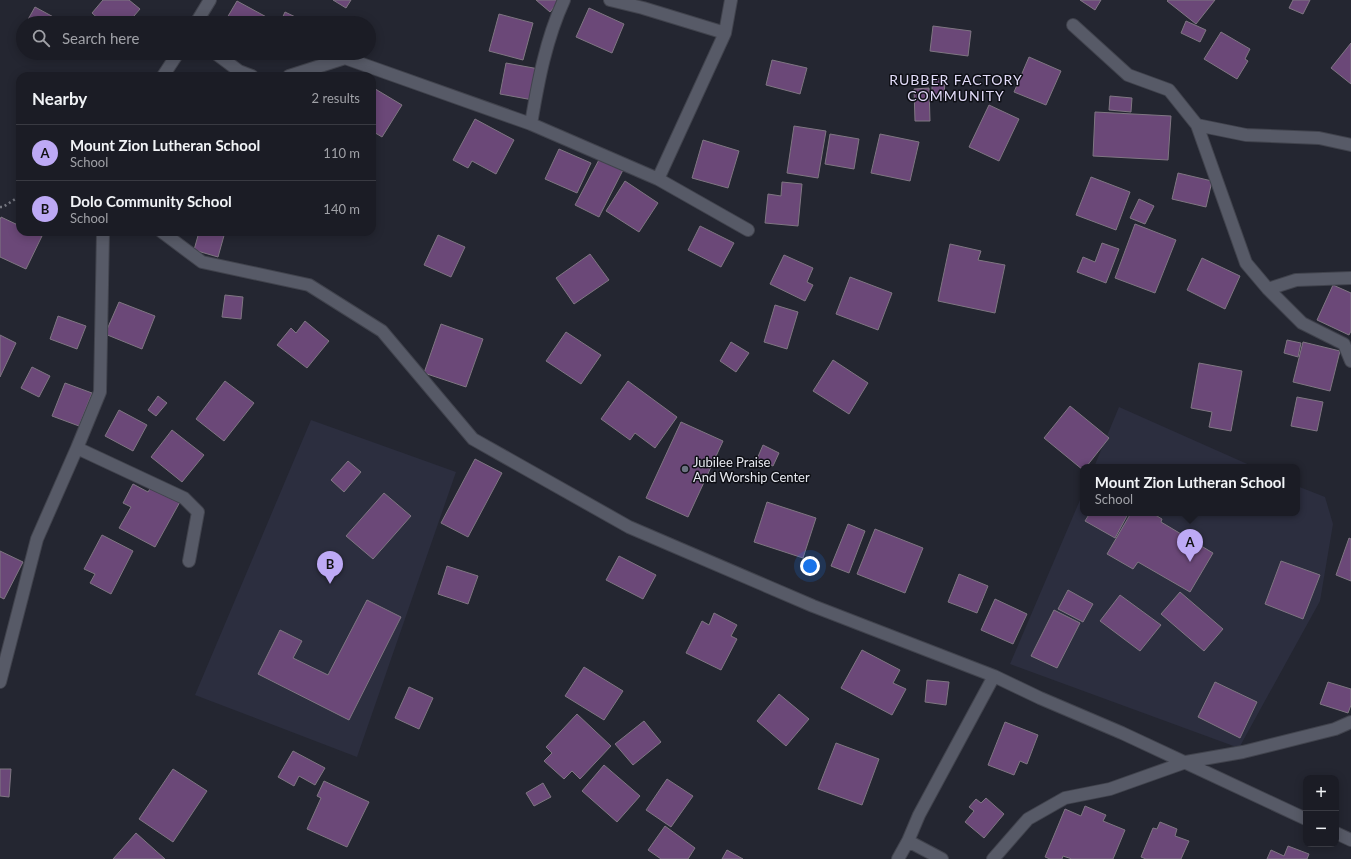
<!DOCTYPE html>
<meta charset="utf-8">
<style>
body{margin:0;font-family:Lato,sans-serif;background:#24252d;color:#f1f3f6}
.controls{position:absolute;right:12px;bottom:12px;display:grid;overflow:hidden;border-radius:8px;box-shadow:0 2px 10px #0003}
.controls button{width:36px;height:36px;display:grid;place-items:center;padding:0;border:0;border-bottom:1px solid #393a42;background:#1b1c25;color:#f1f3f6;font:20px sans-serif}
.you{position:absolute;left:810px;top:566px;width:14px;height:14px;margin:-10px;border:3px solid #fff;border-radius:50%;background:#1a73e8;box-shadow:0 0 0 6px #1a73e833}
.badge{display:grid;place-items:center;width:26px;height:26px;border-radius:50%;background:#bda9f5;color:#111;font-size:13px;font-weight:700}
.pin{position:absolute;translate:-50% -33px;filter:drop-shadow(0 1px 2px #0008)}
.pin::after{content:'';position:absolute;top:21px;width:14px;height:12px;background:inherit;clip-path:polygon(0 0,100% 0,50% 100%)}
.popup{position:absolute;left:1080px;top:464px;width:220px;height:52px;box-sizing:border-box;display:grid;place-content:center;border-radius:8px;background:#1b1c25;filter:drop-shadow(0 1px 3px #0005);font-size:13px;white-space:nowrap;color:#a0a1a7}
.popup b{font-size:15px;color:#f1f3f6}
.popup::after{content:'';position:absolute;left:50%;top:100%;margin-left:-8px;border:8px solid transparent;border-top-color:#1b1c25}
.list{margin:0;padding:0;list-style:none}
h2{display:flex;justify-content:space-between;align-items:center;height:52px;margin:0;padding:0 16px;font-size:17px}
h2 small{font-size:13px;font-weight:400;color:#a0a1a7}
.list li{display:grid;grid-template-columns:26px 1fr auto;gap:12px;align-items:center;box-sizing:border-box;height:56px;padding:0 16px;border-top:1px solid #393a42}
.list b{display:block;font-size:15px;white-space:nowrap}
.list p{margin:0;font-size:13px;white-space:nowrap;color:#a0a1a7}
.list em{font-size:13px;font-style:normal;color:#a0a1a7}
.icon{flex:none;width:22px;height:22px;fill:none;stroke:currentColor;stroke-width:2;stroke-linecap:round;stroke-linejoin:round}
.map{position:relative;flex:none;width:1351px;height:859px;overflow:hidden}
.search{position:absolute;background:#1b1c25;box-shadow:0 2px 10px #0003;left:16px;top:16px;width:360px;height:44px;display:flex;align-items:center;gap:10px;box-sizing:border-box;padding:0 14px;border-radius:22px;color:#a0a1a7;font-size:15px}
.panel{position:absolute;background:#1b1c25;box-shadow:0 2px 10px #0003;left:16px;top:72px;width:360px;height:164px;border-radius:12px}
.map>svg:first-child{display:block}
.built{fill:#2c2e3f}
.building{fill:#6b4878;stroke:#7f7682}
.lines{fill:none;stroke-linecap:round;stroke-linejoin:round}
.street-casing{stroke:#41434d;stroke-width:14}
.path{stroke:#757780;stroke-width:2.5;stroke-dasharray:2 3;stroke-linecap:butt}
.street{stroke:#575a67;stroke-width:12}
.worship-dot{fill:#6b7280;stroke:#0e0f15;stroke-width:1.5}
.labels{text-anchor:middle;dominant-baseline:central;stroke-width:3;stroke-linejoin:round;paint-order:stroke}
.poi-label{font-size:13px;fill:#e7e9f0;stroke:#0e0f15;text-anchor:start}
.neighbourhood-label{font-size:14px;letter-spacing:1px;fill:#e2dcf9;stroke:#0e0f15}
</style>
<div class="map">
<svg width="1351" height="859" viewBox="0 0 1351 859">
<rect width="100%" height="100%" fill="#242631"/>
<!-- built -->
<path class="built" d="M1119 407 1254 467H1094Z
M311 420 456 472 357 757 195 695Z
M1297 486 1325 497 1333 524 1320 601 1239 748 1010 664 1083 493V513H1297Z"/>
<!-- building -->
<path class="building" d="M103 0H129L140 9 128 23H103L92 13Z
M333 0H351L346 8Z
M536 0H560L550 12Z
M1080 0H1101L1095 10Z
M1168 0H1215L1196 24 1167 1Z
M1293 0H1310L1303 14 1289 8Z
M237 1 272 20 271 23H224Z
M35 7 59 20 57 23H26Z
M589 8 624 24 612 53 576 37Z
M285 12 308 23H280Z
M499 14 533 23 523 60 489 51Z
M1186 21 1206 30 1200 42 1181 33Z
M933 26 971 31 968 56 930 51Z
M1221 32 1250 49 1245 59 1248 61 1237 79 1204 59Z
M1351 43V84L1331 68Z
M1029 57 1061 71 1046 105 1014 92Z
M772 60 807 68 800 94 766 85Z
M506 63 539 69 533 100 500 94Z
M932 78 945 79 944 97 932 96Z
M372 87 402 105 382 137 372 131Z
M929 88 930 121H915L914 89Z
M1110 96 1132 98 1131 112 1109 110Z
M989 105 1019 119 999 161 969 147Z
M1095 112 1171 116 1168 160 1093 156Z
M475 119 514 140 496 174 472 161 468 168 453 160Z
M794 126 826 131 818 178 787 173Z
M830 134 859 139 854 169 825 164Z
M880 134 919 142 910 181 871 173Z
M703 140 739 151 728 188 692 178Z
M559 149 591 163 577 193 545 179Z
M601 156 624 168 599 217 575 205Z
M1178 173 1212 181 1206 207 1172 199Z
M1091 177 1130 192 1116 230 1076 215Z
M625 181 658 203 639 232 606 211Z
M782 182 802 184 798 226 765 223 768 194 781 196Z
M1139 199 1154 206 1145 224 1130 218Z
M1 217 20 226V232H33L42 236 26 269 0 257V220Z
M1135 224 1176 240 1155 293 1115 278Z
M700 226 734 243 721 267 688 250Z
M199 232H225L218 257 194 250Z
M438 235 465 247 451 277 424 265Z
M1102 243 1119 249 1106 283 1077 272 1083 257 1095 262Z
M950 244 981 251 978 260 1005 265 995 313 938 301Z
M590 254 609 280 574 304 556 278Z
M784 255 813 268 807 282 813 285 805 301 770 284Z
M1202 258 1240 276 1225 309 1187 290Z
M850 277 892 293 878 330 836 314Z
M1333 285 1351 293V331L1349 335 1317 320Z
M225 295 243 297 241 319 222 317Z
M119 302 155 316 142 349 105 334Z
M775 305 798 312 787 349 764 342Z
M58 316 86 326 77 349 50 339Z
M305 321 329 341 307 368 277 345 291 328 296 333Z
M441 324 483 339 466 387 424 373Z
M566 332 601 355 581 384 546 361Z
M0 335 16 343 0 377Z
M1287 340 1301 343 1298 357 1284 353Z
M731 342 749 353 736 372 720 361Z
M1303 342 1340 351 1330 391 1293 382Z
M833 360 868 383 849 414 813 391Z
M1199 363 1242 371 1231 431 1209 427 1212 412 1191 408Z
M32 367 50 376 39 397 21 388Z
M225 381 254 403 224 441 196 419Z
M628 381 677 417 655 448 635 433 630 440 601 419Z
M65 383 92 393 79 426 52 416Z
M158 396 167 403 156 416 148 410Z
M1297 397 1323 402 1317 431 1291 426Z
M1070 406 1109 438 1086 467H1083V470L1044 438Z
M119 410 147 425 133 451 105 436Z
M681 422 723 441 688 517 646 498Z
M172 430 204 455 182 482 151 457Z
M763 445 779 453 773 466 757 459Z
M475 459 502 473 468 537 441 523Z
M348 461 361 472 344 492 331 480Z
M133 484 148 492 153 484 181 500 155 547 119 528 131 507 123 503Z
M384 493 411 516 373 559 346 536Z
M767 502 816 518 803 558 754 542Z
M1090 513H1127L1128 514 1115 538 1085 521Z
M1131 513H1152L1162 519 1161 522 1213 553 1190 592 1138 562 1133 569 1107 554Z
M848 524 865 531 849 573 831 566Z
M875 529 923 548 905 593 857 574Z
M102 535 133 551 111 594 90 583 95 574 84 569Z
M1349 538 1351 539V581L1336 575Z
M0 551 23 562 4 599 0 597Z
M619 556 656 575 643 599 606 580Z
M1281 561 1320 575 1303 619 1265 604Z
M447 566 478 576 468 604 438 594Z
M959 574 988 586 977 613 948 602Z
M1068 590 1093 604 1083 622 1058 609Z
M1180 592 1223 629 1204 651 1161 614Z
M1120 595 1161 625 1140 651 1100 621Z
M995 599 1027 614 1013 644 981 630Z
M367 600 401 617 349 720 258 674 280 630 302 641 293 658 328 675Z
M1054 610 1080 623 1057 668 1031 656Z
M714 613 737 625 731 636 737 639 721 670 686 653 702 621 709 625Z
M862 650 900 670 893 683 906 689 892 715 841 688Z
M584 667 623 691 604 720 565 696Z
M927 680 949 682 946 705 925 702Z
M1215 682 1257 702 1240 738 1198 717Z
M1328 682 1351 689V705L1348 713 1320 704Z
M409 687 433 698 419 729 395 718Z
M779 694 809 719 786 746 757 721Z
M577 714 611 746 580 779 572 771 564 779 544 761 552 753 546 747Z
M644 721 661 742 633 765 615 744Z
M1005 722 1038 735 1027 764 1020 761 1014 775 988 765Z
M836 743 879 759 862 805 818 789Z
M293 751 325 768 315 785 299 776 294 786 278 777Z
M604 765 640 796 617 822 582 791Z
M0 769H11L9 797 0 796Z
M173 769 207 791 173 842 139 819Z
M667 779 693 796 671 827 646 810Z
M324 781 369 802 347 847 307 829 321 798 317 796Z
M543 783 551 797 534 806 526 793Z
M986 798 1004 814 984 838 965 822 974 811 969 807 976 799 981 803Z
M1085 806 1106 815 1103 821 1125 830 1113 859H1072L1063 856 1062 859H1050L1045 857 1065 809 1081 816Z
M1160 822 1177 829 1175 836 1189 841 1181 859H1146L1141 857 1153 828 1157 829Z
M665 826 695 848 688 859H661L648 850Z
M136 833 165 859H113Z
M1288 846 1309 854 1307 859H1267L1271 850 1284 856Z
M727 850 743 859H722Z"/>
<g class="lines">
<!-- street casing -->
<g class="street-casing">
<path id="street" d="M610 0 643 8 725 33
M196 23 210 0
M1073 25 1128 75 1169 90 1197 125 1246 263 1268 289 1302 323 1344 344 1351 361
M215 53 239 71 252 76
M163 76 178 53
M289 76 345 58 531 124C538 82 546 39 564 0
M531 124 658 179 748 230
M1197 125 1246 135 1319 138 1351 145
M658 179 725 33 731 0
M162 232 202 262 309 285 382 331 473 439 629 527 813 606 994 676 1040 698 1122 733 1306 819
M1268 289 1296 280 1351 278
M77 448 184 498 198 512 189 561
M0 682 37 539 77 448 100 392 103 232
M1336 833 1351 840
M908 841 942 859
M898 859 908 841 919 815 994 676
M993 859 1028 819 1065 798 1110 789 1186 762 1243 752 1335 729 1351 722"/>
</g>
<!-- path -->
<path class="path" d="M0 207H3L20 196"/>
<!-- street -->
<use href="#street" class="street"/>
</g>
<!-- markers -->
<circle class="worship-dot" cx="685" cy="469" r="4"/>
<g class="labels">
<!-- poi labels -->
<g class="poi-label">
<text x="693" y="462">Jubilee Praise<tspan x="693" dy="15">And Worship Center</tspan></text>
</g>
<!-- neighbourhood labels -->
<g class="neighbourhood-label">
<text x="956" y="79">RUBBER FACTORY<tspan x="956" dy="16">COMMUNITY</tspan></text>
</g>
</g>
</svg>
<div class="controls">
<button>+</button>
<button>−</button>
</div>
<div class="you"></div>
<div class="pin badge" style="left:1190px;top:562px">A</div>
<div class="popup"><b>Mount Zion Lutheran School</b>School</div>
<div class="pin badge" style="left:330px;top:584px">B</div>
<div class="search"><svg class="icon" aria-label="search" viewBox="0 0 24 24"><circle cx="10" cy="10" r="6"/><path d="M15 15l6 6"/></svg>Search here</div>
<section class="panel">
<h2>Nearby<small>2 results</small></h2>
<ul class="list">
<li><span class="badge">A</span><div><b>Mount Zion Lutheran School</b><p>School</p></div><em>110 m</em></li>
<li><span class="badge">B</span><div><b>Dolo Community School</b><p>School</p></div><em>140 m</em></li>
</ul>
</section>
</div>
